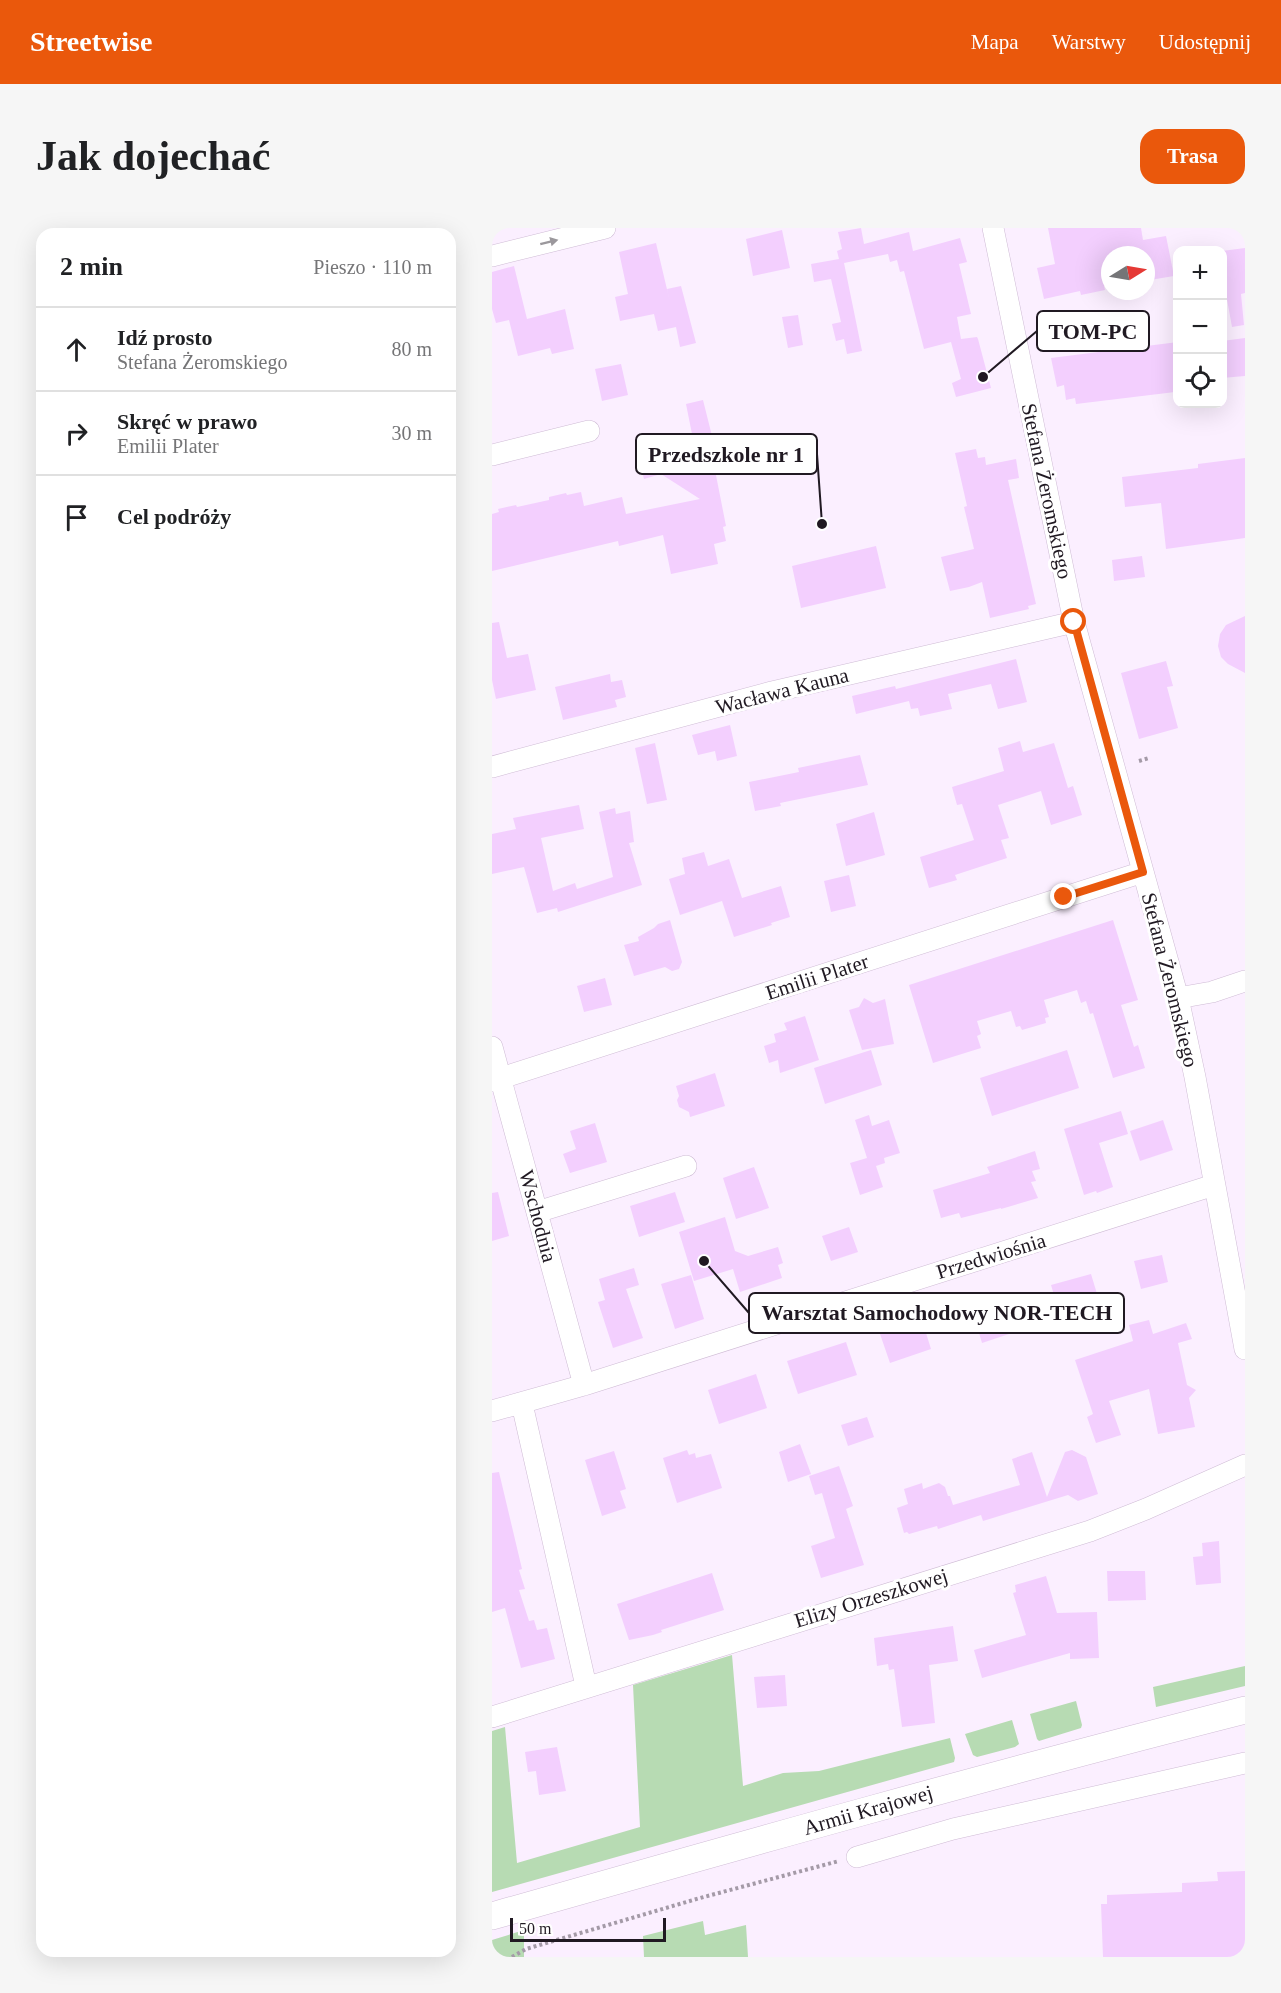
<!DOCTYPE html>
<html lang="pl">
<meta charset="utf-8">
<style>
body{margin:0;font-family:"Times New Roman",serif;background:#f6f6f6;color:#202124}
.controls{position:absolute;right:18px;top:18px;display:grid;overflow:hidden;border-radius:12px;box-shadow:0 6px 24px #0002}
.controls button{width:54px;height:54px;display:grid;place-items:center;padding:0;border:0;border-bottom:2px solid #e0e0e0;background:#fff;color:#202124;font:30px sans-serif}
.compass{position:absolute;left:609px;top:18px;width:54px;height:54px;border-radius:50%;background:#fff;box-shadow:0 6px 24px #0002;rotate:79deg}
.scale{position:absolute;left:18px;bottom:15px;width:156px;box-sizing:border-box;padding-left:6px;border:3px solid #201922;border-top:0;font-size:16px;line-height:21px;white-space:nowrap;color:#201922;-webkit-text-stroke:4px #fff;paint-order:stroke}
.stop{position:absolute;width:18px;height:18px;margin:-14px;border:4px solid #ea580c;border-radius:50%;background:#fff}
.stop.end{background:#ea580c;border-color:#fff;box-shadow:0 2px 6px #0008}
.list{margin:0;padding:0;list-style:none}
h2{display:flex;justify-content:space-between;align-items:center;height:78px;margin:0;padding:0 24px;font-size:26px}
h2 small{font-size:20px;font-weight:400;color:#757577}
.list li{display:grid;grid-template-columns:39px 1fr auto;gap:18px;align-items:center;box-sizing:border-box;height:84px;padding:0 24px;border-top:2px solid #e0e0e0}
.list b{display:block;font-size:22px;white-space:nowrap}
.list p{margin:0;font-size:20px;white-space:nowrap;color:#757577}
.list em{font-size:20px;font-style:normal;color:#757577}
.icon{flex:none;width:33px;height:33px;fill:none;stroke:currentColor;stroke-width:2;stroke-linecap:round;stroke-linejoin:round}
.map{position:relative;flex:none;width:753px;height:1729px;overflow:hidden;border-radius:18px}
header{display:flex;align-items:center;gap:36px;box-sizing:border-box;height:84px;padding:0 30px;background:#ea580c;color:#fff}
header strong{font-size:28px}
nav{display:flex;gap:33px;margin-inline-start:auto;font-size:21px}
.intro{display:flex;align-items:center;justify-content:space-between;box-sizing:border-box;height:144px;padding:0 36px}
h1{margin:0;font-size:42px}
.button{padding:15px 27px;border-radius:18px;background:#ea580c;color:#fff;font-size:21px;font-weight:700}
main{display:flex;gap:36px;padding:0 36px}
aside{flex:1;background:#fff;border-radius:18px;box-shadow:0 6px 24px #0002}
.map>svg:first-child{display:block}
.green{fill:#b7dbb3}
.building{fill:#f3cffe}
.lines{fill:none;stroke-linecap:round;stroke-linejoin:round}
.minor-casing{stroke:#cfbcd5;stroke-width:22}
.major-casing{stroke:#cfbcd5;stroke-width:28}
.path{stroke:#a49aa7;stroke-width:4;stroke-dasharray:3 3;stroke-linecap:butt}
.minor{stroke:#fff;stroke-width:21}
.major{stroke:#fff;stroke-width:27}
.oneway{fill:#9b989c}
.route{stroke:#ea580c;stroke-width:8}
.labels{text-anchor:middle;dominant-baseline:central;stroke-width:6;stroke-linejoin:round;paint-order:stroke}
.street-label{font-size:21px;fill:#201922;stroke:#fff}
.leader{fill:none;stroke:#201922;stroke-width:2}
.callout-dot{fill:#201922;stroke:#fff;stroke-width:2}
.callout{fill:#fff;stroke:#201922;stroke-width:2}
.callout-label{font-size:22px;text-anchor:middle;font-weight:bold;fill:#201922}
</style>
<header>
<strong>Streetwise</strong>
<nav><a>Mapa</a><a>Warstwy</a><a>Udostępnij</a></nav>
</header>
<div class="intro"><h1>Jak dojechać</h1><a class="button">Trasa</a></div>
<main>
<aside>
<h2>2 min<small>Pieszo · 110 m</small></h2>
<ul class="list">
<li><svg class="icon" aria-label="ahead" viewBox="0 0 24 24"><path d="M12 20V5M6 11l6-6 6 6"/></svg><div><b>Idź prosto</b><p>Stefana Żeromskiego</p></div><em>80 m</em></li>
<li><svg class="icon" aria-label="right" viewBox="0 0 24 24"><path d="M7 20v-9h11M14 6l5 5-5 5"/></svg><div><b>Skręć w prawo</b><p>Emilii Plater</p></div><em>30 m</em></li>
<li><svg class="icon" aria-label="arrive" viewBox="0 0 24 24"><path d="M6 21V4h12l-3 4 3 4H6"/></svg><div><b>Cel podróży</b></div></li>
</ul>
</aside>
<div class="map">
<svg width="753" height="1729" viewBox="0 0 753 1729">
<rect width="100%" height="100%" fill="#fbefff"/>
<!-- green -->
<path class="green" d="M240 1427 251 1558 291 1545 327 1543 458 1510 463 1530 462 1534 0 1664V1503L13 1499 25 1635 148 1599 141 1457Z
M753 1438V1458L664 1479 661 1459Z
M584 1473 590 1497 589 1500 547 1513 545 1511 538 1486Z
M520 1492 527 1516 523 1519 485 1529 481 1527 473 1506Z
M211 1693 213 1707 254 1697 256 1729H152L151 1708Z
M32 1702V1729H0V1712Z"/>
<!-- building -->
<path class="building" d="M369 0 372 16 417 4 421 23 468 10 475 34 467 36 479 86 465 89 469 111 485 109 486 111 499 160 464 169 460 155 469 151 459 114 432 121 412 43 408 44 405 32 398 34 396 26 352 35 370 123 355 126 352 111 344 113 340 96 349 94 339 51 322 54 319 36 347 31 345 23 350 21 346 4Z
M556 0H649L651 12 674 8 682 48 658 52 657 49 654 50V27H618V57L612 58 613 62 589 67 588 63 552 71 545 40 563 36Z
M290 2 298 40 261 48 254 11Z
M164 15 178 74 175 61 189 58 204 115 188 119 184 99 166 103 162 86 128 93 123 69 136 66 127 24Z
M753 20V65L749 66 752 97 740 99 734 66 730 67V23Z
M22 38 35 91 73 81 82 121 60 126 58 120 26 128 17 92 4 95 0 81V44Z
M306 87 311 117 296 120 290 89Z
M753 110V148L730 150V113Z
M686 114V160H682L683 164 584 176 583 170 574 172 572 157 565 159 559 130Z
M129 136 136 167 110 173 103 141Z
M211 172 227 236 222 237 234 298 231 299 234 313 222 316 226 336 179 346 171 307 127 318 126 313 0 343V286L7 284 6 281 24 277 25 279 57 272V269L74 265 75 267 89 264 92 278 130 269 134 286 208 271 169 246 152 251 144 220 200 206 194 176Z
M484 221 486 230 493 229 494 237 524 231 527 250 516 252 544 376 536 378 537 381 498 390 490 354 477 359 458 363 449 329 482 321 472 279 475 278 463 225Z
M753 230V310L674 321 669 275 633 279 630 249 706 240V236Z
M384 318 394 360 309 380 300 338Z
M650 328 653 349 622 353 620 332Z
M753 388V445L736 436 729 429 726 418 728 406 734 397Z
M7 394 15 430 36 426 44 462 4 471 0 452V395Z
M524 431 535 474 506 481 499 456 456 466 460 481 428 488 426 480 419 481 417 473 364 486 360 468 403 458 404 461Z
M674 433 681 458 675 459 686 500 647 511 629 445Z
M118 446 119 454 130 452 134 469 123 472 125 479 71 492 63 459Z
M238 497 245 528 225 533 223 523 206 527 200 507Z
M528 513 531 524 562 515 576 560 581 558 590 587 559 597 549 563 506 577 517 610 509 612 515 630 463 647 465 652 437 660 428 629 482 612 470 576 465 577 460 559 512 543 506 520Z
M163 515 175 572 155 576 143 520Z
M368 527 376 557 288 575 289 578 263 583 257 554 307 544 306 540Z
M87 577 92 601 49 610 61 663 83 655 85 661 121 649 107 584 123 580 124 586 138 583 142 614 137 615 150 657 66 684 65 680 45 685 32 639 0 646V606L24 601 21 590Z
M382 584 393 627 354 638 344 596Z
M212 624 216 638 237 631 250 670 289 658 298 689 279 695 280 697 242 709 230 673 188 687 177 651 193 646 190 630Z
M357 647 364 678 339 684 332 653Z
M178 692 190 734 187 741 180 743 173 739 142 748 132 717 147 713 146 709 162 700 166 696Z
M621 692 646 772 629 777 642 819 646 817 653 840 621 850 601 785 598 786 594 773 589 775 585 762 552 772 557 789 553 790 554 795 530 802 528 798 524 799 519 783 485 793 489 806 485 808 489 820 441 835 417 757Z
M113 750 120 777 92 784 85 758Z
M372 770 381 775 393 771 402 816 370 822 357 782 367 779Z
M313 788 327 832 288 845 286 832 277 835 272 818 284 814 282 806 295 802 292 795Z
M379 822 390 857 333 876 322 840Z
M575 822 587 860 500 888 488 850Z
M223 845 233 878 198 889 197 884 187 879 185 872 187 868 184 858Z
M629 883 636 906 607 915 621 959 605 965 604 963 592 967 572 901Z
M377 887 380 898 397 892 408 925 392 930 393 935 384 938 391 959 368 967 358 935 375 930 363 892Z
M671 892 681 922 648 933 638 903Z
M103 895 115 934 78 945 71 926 84 921 78 903Z
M543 923 548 941 540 943 544 953 539 954 546 970 509 981V980L469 990 467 985 449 990 441 962 498 945 495 939Z
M262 939 277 980 244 991 231 950Z
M6 964 17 1008 0 1013V965Z
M183 964 193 994 147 1009 138 978Z
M233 989 243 1023 256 1028 286 1019 291 1035 286 1037 290 1050 248 1064 241 1041 202 1053 187 1004Z
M357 999 366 1024 339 1033 330 1008Z
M670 1027 676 1054 649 1061 642 1033Z
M142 1040 147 1057 134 1061 151 1110 121 1120 106 1074 113 1072 107 1051Z
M599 1046 609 1079 569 1090 559 1057Z
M199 1047 212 1091 183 1101 169 1056Z
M518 1077 526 1103 490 1115 482 1088Z
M429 1089 439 1121 398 1135 387 1103Z
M657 1092 661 1106 694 1095 700 1111 686 1115 695 1157 704 1162 697 1170 703 1199 666 1206 657 1161 617 1173 629 1207 604 1215 595 1189 601 1186 583 1132 641 1113 637 1097Z
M354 1114 365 1147 306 1166 295 1133Z
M264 1146 275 1180 227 1196 216 1162Z
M375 1189 382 1209 356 1218 349 1197Z
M308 1216 319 1246 296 1254 287 1224Z
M195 1222 197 1227 203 1225 204 1230 219 1226 230 1260 185 1275 171 1230Z
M580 1222 594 1229 606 1266 586 1273 576 1267 491 1293 489 1287 446 1301 445 1298 417 1306 415 1304 412 1305 405 1280 416 1276 412 1261 430 1255 431 1261 447 1255 453 1259 456 1268H458L461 1277 528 1257 520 1231 540 1224 555 1269 573 1224Z
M122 1223 134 1261 128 1263 134 1280 110 1288 93 1232Z
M347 1238 361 1278 354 1281 372 1337 329 1350 319 1318 343 1310 330 1265 323 1267 317 1248Z
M7 1244 30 1341 27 1342 33 1361 27 1362 37 1393 42 1392 45 1402 55 1400 63 1431 29 1440 13 1380 0 1384V1245Z
M727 1313 729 1355 704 1357 701 1329 711 1328 710 1315Z
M615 1343H653L654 1372 616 1373Z
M220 1345 232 1382 169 1402 170 1404 161 1407 137 1412 125 1376Z
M554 1348 565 1385 605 1384 607 1430 578 1431V1425L490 1450 482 1422 534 1407 521 1365 524 1364 523 1357Z
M461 1398 466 1433 437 1437 443 1495 410 1499 402 1441 397 1442 396 1436 385 1438 382 1410Z
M293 1447 295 1478 265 1480 262 1449Z
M65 1519 74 1563 47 1567 44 1543 36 1544 33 1524Z
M753 1643V1729H611L609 1676H615V1667L690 1664V1655L726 1653 725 1644Z"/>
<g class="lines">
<!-- minor casing -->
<g class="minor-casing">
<path id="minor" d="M501 0 582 394 686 770 703 849 753 1121
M0 28 113 0
M0 227 97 203
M0 539 280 464 582 394
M686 770 720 764 753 753
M0 819 92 1157
M0 853 651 644
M45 984 194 938
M30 1176 94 1458
M0 1183 92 1157 722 957
M0 1489 598 1303 654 1281 753 1237
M365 1629 461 1601 753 1535"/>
</g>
<!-- major casing -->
<g class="major-casing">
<path id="major" d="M0 1688C250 1617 501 1546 753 1482"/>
</g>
<!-- path -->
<path class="path" d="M647 533 657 530
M20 1729 34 1721 208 1670 347 1633"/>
<!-- minor -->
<use href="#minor" class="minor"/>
<!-- major -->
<use href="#major" class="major"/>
</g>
<!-- one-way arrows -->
<defs><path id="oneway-solid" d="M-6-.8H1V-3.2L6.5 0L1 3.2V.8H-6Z" transform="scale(1.5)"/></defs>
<use class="oneway" href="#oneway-solid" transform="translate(57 14) rotate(-14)"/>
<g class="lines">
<!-- route -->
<path class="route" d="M572 669 651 644 582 394"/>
</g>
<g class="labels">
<!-- street labels -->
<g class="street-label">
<text transform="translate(555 263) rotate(78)">Stefana Żeromskiego</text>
<text transform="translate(290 463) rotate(-14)">Wacława Kauna</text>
<text transform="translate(325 749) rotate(-18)">Emilii Plater</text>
<text transform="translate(678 752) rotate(76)">Stefana Żeromskiego</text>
<text transform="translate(46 988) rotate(75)">Wschodnia</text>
<text transform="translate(499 1028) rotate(-17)">Przedwiośnia</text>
<text transform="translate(379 1370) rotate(-17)">Elizy Orzeszkowej</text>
<text transform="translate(376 1582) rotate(-16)">Armii Krajowej</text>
</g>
</g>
<!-- callouts -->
<path class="leader" d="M491 149L545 103M330 296L325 226M212 1033L257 1085"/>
<g class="callout-dot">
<circle cx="491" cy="149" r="6"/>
<circle cx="330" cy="296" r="6"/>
<circle cx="212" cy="1033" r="6"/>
</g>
<g class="callout">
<rect x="545" y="83" width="112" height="40" rx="6"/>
<rect x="144" y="206" width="181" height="40" rx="6"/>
<rect x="257" y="1065" width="375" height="40" rx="6"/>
</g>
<g class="callout-label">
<text x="601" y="111">TOM-PC</text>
<text x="234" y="234">Przedszkole nr 1</text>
<text x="445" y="1092">Warsztat Samochodowy NOR-TECH</text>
</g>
</svg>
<div class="controls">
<button>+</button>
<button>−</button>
<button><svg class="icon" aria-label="locate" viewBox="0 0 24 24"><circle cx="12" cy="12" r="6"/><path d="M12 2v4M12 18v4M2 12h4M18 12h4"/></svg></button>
</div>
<svg class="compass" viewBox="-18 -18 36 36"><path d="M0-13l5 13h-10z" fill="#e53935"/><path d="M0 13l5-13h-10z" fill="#757577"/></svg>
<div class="scale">50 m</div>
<div class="stop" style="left:582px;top:394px"></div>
<div class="stop end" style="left:572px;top:669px"></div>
</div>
</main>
